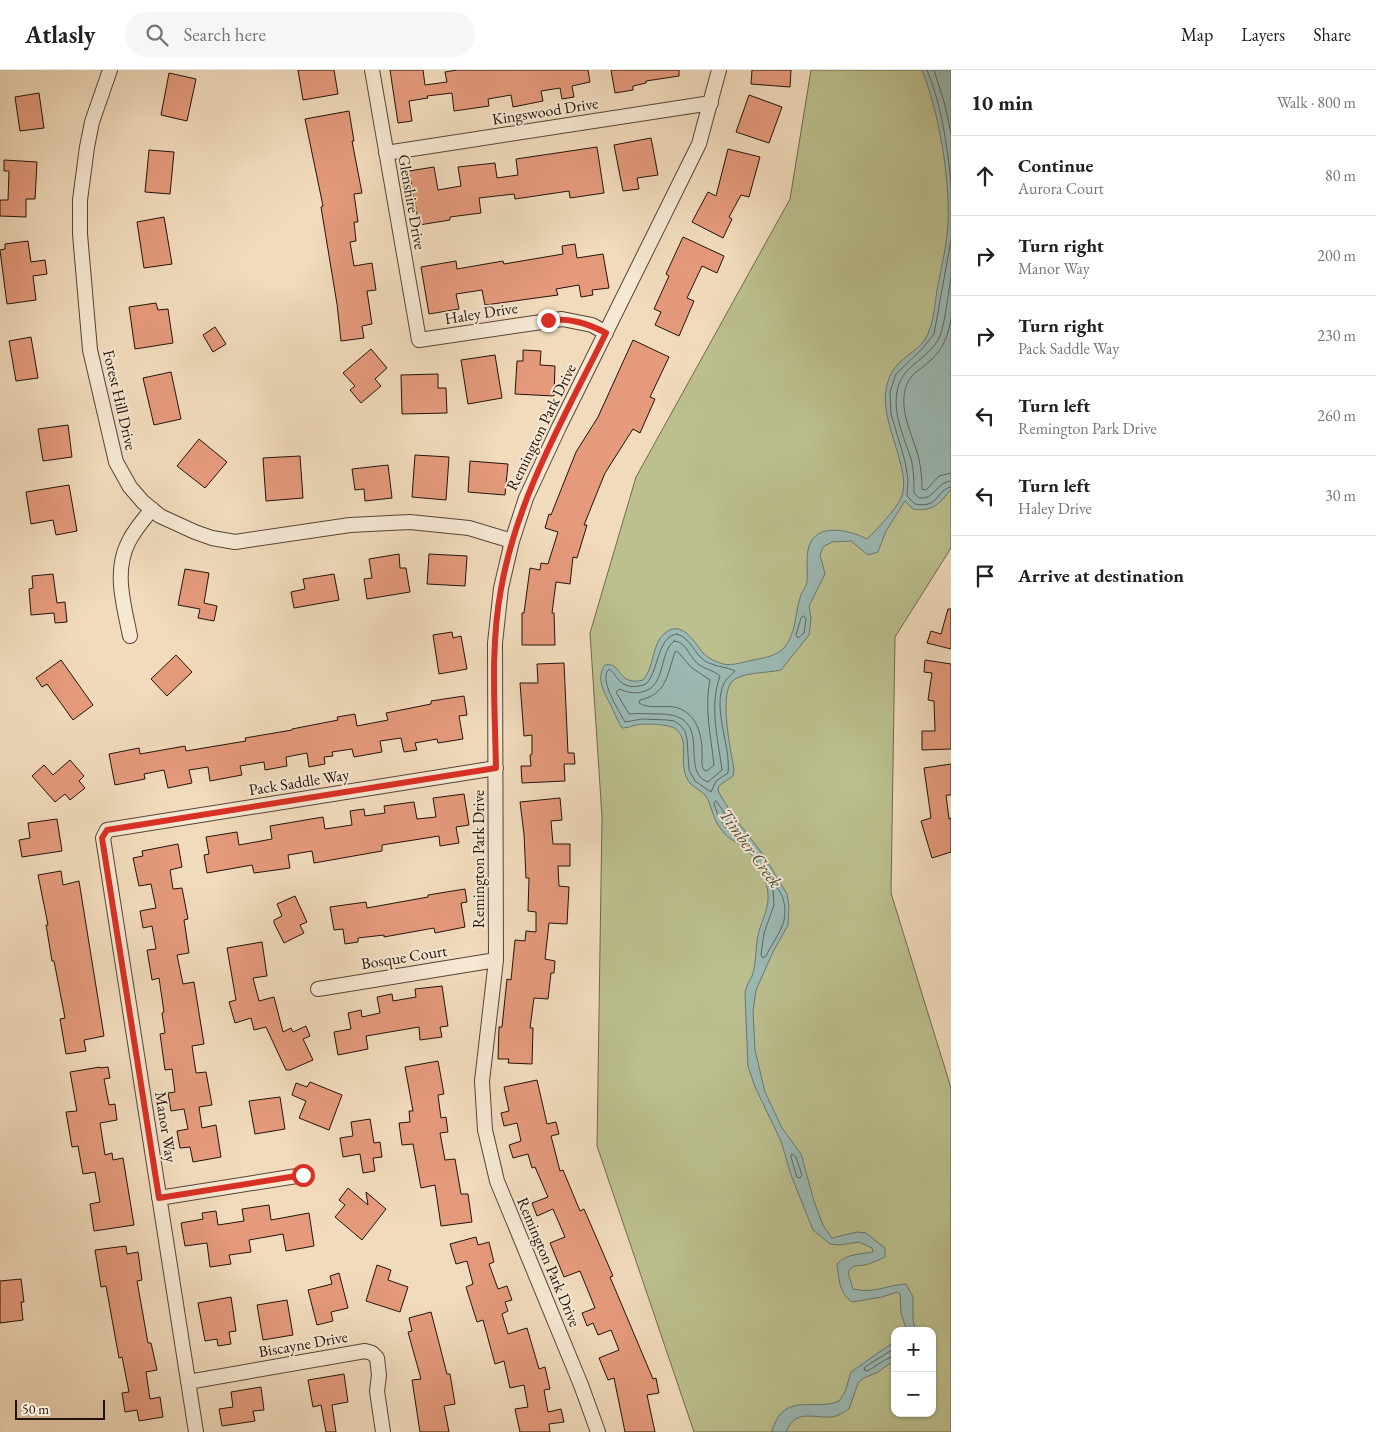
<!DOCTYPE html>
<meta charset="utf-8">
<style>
body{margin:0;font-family:"EB Garamond",serif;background:#f6f6f6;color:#202124}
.controls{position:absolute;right:15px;bottom:15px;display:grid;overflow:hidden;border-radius:10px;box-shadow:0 1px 4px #0004}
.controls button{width:45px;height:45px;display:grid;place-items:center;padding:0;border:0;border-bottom:1px solid #e0e0e0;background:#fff;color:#202124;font:25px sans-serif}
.scale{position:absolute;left:15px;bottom:12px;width:90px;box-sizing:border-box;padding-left:5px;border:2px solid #21120b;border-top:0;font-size:14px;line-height:18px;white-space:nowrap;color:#21120b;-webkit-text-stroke:4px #f6e8d3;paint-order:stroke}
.stop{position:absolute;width:15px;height:15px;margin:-11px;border:4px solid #d93025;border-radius:50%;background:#fff}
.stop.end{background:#d93025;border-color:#fff;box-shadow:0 1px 5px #0008}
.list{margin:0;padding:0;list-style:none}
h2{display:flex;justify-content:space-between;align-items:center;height:65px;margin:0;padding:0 20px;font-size:21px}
h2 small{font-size:16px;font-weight:400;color:#757577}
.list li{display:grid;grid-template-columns:32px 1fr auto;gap:15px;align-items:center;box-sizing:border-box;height:80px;padding:0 20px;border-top:1px solid #e0e0e0}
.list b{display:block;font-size:19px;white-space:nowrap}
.list p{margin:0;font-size:16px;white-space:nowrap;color:#757577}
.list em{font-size:16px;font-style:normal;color:#757577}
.icon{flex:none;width:28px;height:28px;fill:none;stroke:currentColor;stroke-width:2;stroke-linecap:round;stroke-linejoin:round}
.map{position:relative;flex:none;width:951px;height:1362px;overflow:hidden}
header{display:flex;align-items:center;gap:30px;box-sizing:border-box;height:70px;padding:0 25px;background:#fff;border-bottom:1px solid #e0e0e0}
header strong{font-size:24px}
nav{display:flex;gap:28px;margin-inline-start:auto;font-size:18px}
.search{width:350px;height:45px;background:#f6f6f6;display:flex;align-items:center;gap:12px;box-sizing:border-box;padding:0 18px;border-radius:28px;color:#757577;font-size:19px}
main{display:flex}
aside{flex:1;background:#fff}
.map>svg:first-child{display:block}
.green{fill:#bcc08f;stroke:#6e694d;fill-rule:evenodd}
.water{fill:#9bbab5;stroke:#6a7771}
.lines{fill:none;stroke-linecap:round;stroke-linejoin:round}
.shore{stroke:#5e6660;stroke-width:1}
.building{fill:#e59a7b;stroke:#21120b}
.minor-casing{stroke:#554437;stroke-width:16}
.minor{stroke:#f6e8d3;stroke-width:14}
.route{stroke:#d93025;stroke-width:6}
.labels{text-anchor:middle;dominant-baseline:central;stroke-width:4;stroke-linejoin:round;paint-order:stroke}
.street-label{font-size:16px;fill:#21120b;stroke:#f6e8d3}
.water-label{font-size:18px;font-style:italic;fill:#4c4d46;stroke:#f6e8d3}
</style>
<header>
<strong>Atlasly</strong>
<div class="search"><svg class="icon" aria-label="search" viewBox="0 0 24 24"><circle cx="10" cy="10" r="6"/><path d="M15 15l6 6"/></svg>Search here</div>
<nav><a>Map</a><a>Layers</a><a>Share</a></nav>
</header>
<main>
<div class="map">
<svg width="951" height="1362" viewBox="0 0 951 1362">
<rect width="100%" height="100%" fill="#f1dbbc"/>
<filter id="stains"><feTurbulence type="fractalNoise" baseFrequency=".004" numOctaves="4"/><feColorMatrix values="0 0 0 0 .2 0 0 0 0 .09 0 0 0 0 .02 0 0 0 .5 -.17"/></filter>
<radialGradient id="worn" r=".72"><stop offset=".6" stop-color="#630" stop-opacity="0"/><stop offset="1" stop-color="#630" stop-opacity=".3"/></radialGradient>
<!-- green -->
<path class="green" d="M811 0H951V478L895 567 891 823 951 1018V1362H694L597 1076 602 747 590 563 636 407 790 129ZM895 1261H932V1343H895Z"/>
<!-- water -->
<path class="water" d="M922 0H951V419C940 434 932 442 913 439L905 431 886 461 878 482 868 485 851 471 832 472 823 477 820 485 825 504 809 536 811 548 809 565 781 600C767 603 748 602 735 609 717 619 731 681 734 699L733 706 720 715 718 718 719 723 732 744 764 786 787 824 789 836 788 855 773 882 756 920 753 942 755 980 765 1022 782 1058 801 1084 814 1131 823 1155 832 1168 857 1162 866 1163 885 1178V1187C879 1190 872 1193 865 1195 857 1196 853 1194 848 1202L853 1219C872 1224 888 1215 906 1214L913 1227V1248L915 1260 907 1261 901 1243 900 1224 897 1222 882 1227 852 1232C839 1223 839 1209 837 1194 846 1184 860 1184 873 1182L872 1178 859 1172 839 1175 830 1174 813 1160 791 1105 781 1071 755 1017 748 996 745 923C746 916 749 912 752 906 757 892 755 875 759 861 763 848 769 838 768 824 766 804 758 788 742 776 734 771 726 767 721 759 712 749 712 734 705 725 701 720 694 718 690 713 676 695 691 673 677 660 672 654 644 653 636 655 631 656 628 658 622 658 618 652 616 646 613 640 607 626 594 610 605 595 622 591 617 617 643 610 655 597 651 574 665 563 682 549 695 573 703 583 708 588 716 592 723 594 733 596 743 592 753 590 764 588 776 586 784 578 796 564 795 544 800 528 801 522 807 517 807 511 808 500 806 490 808 480 813 452 848 459 867 469 877 459 895 441 901 428 913 402 880 353 886 320 891 285 922 285 929 261 934 248 935 234 937 220 941 198 947 175 948 153 950 108 939 42 922 0Z
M895 1272V1290L878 1302 864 1308 858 1313 849 1339C844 1342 837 1347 831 1347 812 1348 795 1339 786 1362H772C773 1357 774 1355 776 1351 789 1324 818 1341 839 1331L845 1322 851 1302 885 1278Z"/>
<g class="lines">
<!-- shore -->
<path class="shore" d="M927 0C942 36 947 75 951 113
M934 0 945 35 951 64
M951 170 934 264 922 279 896 304 890 322 891 344 905 391 908 409 907 426 915 434C939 439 937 419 951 417
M951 208C948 223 945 256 939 268 928 290 901 295 897 322 893 345 904 367 911 389 914 400 914 412 914 423L919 428C935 430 936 412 951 411
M951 249C948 265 944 278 931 290 924 297 911 303 907 314 897 339 913 365 919 389 921 399 922 409 922 419L926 420 939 406 951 403
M804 546 806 549 804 563 798 568 796 565 801 548Z
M677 564C691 568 694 584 705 591 715 597 728 597 735 601 732 605 727 608 724 613 712 639 731 675 728 703L716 711 711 722 695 711 689 700 687 669 685 661 680 655 674 651 667 650 642 649 625 652C619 641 598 609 609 599 614 602 614 605 618 609 625 618 636 618 646 614 659 601 657 566 677 564Z
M674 571C685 571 689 585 696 592 703 599 713 600 720 606 709 636 718 669 722 700L708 712C677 701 717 644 659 644 649 644 639 643 629 644L616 622 619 619C627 622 633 624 642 622 667 616 658 584 674 571Z
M677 581 692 598 710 610C704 638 711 666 714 695L707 701 704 700C700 693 703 688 702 681 702 664 696 644 678 638 666 634 650 640 639 633L640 630C667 624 667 605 675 582Z
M716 731 738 762V765C725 763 718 746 714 734Z
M775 816C785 824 787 842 783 854 779 865 771 875 766 886L763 888 761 885 764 863 774 835 773 819Z
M792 1084 796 1087 802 1105 800 1108 797 1107 791 1087Z
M895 1278 865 1297 864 1300 867 1301C876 1297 885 1288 895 1286"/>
</g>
<!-- building -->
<path class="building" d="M298 0H334L338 24 303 30Z
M390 0H423L425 15 447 12 445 2 457 0H588L590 12 572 16 574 27 562 29 560 18 541 21 543 31 513 37 511 25 488 29 489 36 454 41 452 23 427 26 428 28 409 31 412 51 398 53Z
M611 0H679V6L646 11V13L633 16V20L615 23Z
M752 0H791L790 17 751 14Z
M169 3 196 9 187 51 161 45Z
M39 23 44 58 20 61 15 27Z
M749 25 782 37 769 73 736 62Z
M349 41 354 71H352L362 123 354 124 358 152H354L356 171 350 172 354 196 372 193 376 220 367 221 372 254 362 256 364 268 341 271 337 234 321 137 323 136 305 49Z
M651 68 658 105 637 108 639 119 623 121 614 75Z
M597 77 604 123 570 128 569 121 515 129 514 124 479 128 481 143 450 147V150L419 155 409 101 434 97 438 120 461 116 458 97 495 93 497 108 518 105 516 89Z
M728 79 760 87 749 127 741 125 729 147 732 149 723 168 692 152 708 122 716 126Z
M149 80 174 82 170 124 145 122Z
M4 90 37 92 35 129H26V147L0 146V130H8L9 101H4Z
M164 147 172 194 144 198 137 152Z
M683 167 724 186 717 203 702 196 687 228 694 231 679 266 655 255 661 242 654 239 669 206 666 204Z
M28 171 31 192 45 190 47 204 33 206 36 230 7 234 0 180 5 179V174Z
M575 174 577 188 603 184 609 218 592 220 593 225 581 227 579 215 556 219 558 225 485 235 482 220 456 224 459 239 429 244 421 197 456 191 457 199 503 191 504 194 563 184 562 176Z
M156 233 158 240 168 239 173 273 135 279 129 237Z
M215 257 226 274 213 282 203 265Z
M31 267 38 308 16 311 9 271Z
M633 270 669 287 650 327 655 329 640 363 633 359 605 403 584 455H587L577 488 573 487 570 514 556 512 552 543H554L555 575H522V543H524L530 498 540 500 541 493 548 494 558 462 545 458 549 444 551 445 576 382 598 347Z
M371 279 387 298 375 309 381 316 361 333 350 320 355 316 343 303Z
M523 280 541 281 540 295 555 296 554 326 515 324 517 291H523Z
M495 285 502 328 468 334 461 290Z
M171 302 181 349 154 355 143 308Z
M438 304V318H446L447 343 402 344 401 305Z
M68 355 72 387 43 391 38 359Z
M199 369 227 392 205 418 177 396Z
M415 385 449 387 446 430 412 427Z
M300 386 303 428 266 431 263 388Z
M470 391 508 394 505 425 468 422Z
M388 395 392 428 365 431 364 419 355 420 352 399Z
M69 415 77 461 56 465 53 450 31 454 26 422Z
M399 484 400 498H406L410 522 367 529 364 509 372 508 369 489Z
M429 484 467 486 465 516 427 514Z
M185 499 209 503 204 533 217 536 214 551 198 548 200 539 178 535Z
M53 504 57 533 65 532 67 552 55 553 54 543 31 545 29 519 33 518 32 506Z
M334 504 339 530 294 538 291 522 305 519 303 509Z
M948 539H951V579L927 573 931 561 941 564Z
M452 562 453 568 461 566 467 599 439 604 433 565Z
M176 585 192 602 167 626 151 609Z
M61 590 93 635 73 650 47 614 42 617 36 608Z
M925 590 951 594V679L922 680V661H935L934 631 928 630 932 603 924 602Z
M564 593 568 683H574L575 694H564L565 711 522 713 521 696H531L530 685 532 684V665L524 666 520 613H538L537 594Z
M464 626 467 645 459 646 463 669 438 673 437 669 415 673 417 680 404 682 401 668 380 671 382 682 354 687 352 679 332 682 333 686 324 687 325 694 309 697 307 683 286 687 287 696 265 700 264 692 240 696 242 705 210 711 208 697 189 700 192 713 168 718 164 700 144 704 145 709 115 715 109 684 139 678 140 684 185 676 186 681 246 671 245 668 292 660V659L338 650 337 647 355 644 357 656 388 650 386 643 431 634V631Z
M70 690 84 706 79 711 85 718 70 730 65 724 55 732 32 706 44 695 53 705Z
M951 694V725H946L949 749 951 748V782L932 788 921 751 931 748 924 698Z
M464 724 469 755 456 757 459 773 440 776 439 766 382 775V781L314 793 312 781 288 785 290 798 254 803 252 795 207 803 204 785 209 784 206 767 237 762 239 775 272 769 270 756 323 747 325 759 352 755 350 741 364 739 365 746 385 743 384 736 414 732 417 749 436 747 433 728Z
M560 728 562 750 551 751 553 774H570V796H558L559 816 569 817 567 854 549 853 545 889 555 891 554 903H551L548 929 534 928 530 958H533L532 994 508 993 509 989H498L499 957H502L507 909 511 910 515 870 525 871 526 861 536 862V842L528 841 529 808H526L524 764 520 732Z
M57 749 62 781 22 787 19 770 30 768 28 753Z
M178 774 182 797 170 800 173 819 182 818 188 849 184 850 189 883 177 885 183 914 194 912 204 974 192 976 196 1003 206 1002 212 1035 199 1037 202 1058 216 1055 221 1087 193 1092 190 1077 180 1078 177 1061 188 1059 184 1039 171 1041 168 1023 175 1022 172 999 165 1000 160 964 165 963 162 943 164 942 159 908 152 910 147 880 156 879 152 856 143 858 140 841 156 838 151 814 139 816 133 788 143 786 142 781Z
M61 801 63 815 79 811 104 966 84 970 86 981 66 984 60 949 65 948 54 891H52L46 855H48L38 805Z
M465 819 467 832 461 833 465 857 435 863 434 858 384 867V865L358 868V872L345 874 343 859 334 860 330 837 366 832 367 838 428 827V825Z
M295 826 307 852 300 855 304 863 284 873 274 853V850L282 846 277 834Z
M262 872 267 906 253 908 259 931 274 927 283 962 291 958 293 962 306 956 310 966 303 969 313 990 290 1000H286L266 957 254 960 251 948 235 953 229 932 236 930 227 878Z
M442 916 448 956 440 957 442 967 420 970 419 957 366 966 368 979 338 985 334 962 351 959 348 943 361 940 362 947 380 943 377 927 392 924 393 931 416 927 415 919Z
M438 991 444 1024 438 1025 441 1048 446 1047 448 1062 440 1063 445 1090 455 1089 461 1124H468L472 1152 441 1156 435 1115 421 1118 413 1074 402 1075 399 1053 410 1052 409 1041H413L405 997Z
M100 997V998L108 997 110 1008 104 1009 109 1035 115 1034 117 1050 100 1053 105 1085 112 1083 113 1090 123 1088 134 1155 94 1161 90 1134 100 1132 95 1102 83 1104 78 1076 72 1077 66 1042 77 1041 70 1002Z
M537 1010 547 1054 556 1052 559 1064 551 1066 560 1101 563 1100 580 1141 584 1139 613 1206 610 1207 653 1309 656 1308 659 1323 647 1325 655 1362H625L614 1308 608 1310 599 1288 619 1280 611 1260 598 1265 593 1253 587 1256 582 1243 595 1238 580 1201 564 1207 550 1173 565 1167 553 1139 537 1146 532 1133 548 1127 535 1097 532 1098 528 1084 513 1088 509 1075 521 1071 517 1053 504 1056 501 1043 509 1041 504 1017Z
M310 1012 342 1025 329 1060 299 1048 306 1031 292 1025 296 1013 307 1017Z
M280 1027 285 1059 255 1064 249 1031Z
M370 1049 374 1073 380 1072 382 1087 373 1088 375 1101 363 1103 360 1084 343 1087 340 1068 353 1066 351 1052Z
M348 1118 368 1135 366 1122 386 1139 362 1170 335 1147 345 1135 339 1130Z
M269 1135 271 1150 309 1143 314 1176 286 1181 283 1164 249 1170 251 1182 229 1185 231 1194 210 1197 207 1173 185 1176 181 1153 203 1149 202 1143 216 1141 218 1155 244 1151 242 1139Z
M476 1167 478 1175 489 1172 494 1192 489 1194 498 1219 507 1216 512 1230 505 1232 508 1241 502 1244 508 1264 527 1258 539 1299 545 1297 550 1319 544 1320 548 1342 561 1339 564 1352 549 1354 550 1362H520L515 1339 528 1337 524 1315 510 1318 504 1291 495 1294 483 1250 477 1252 466 1217 473 1214 467 1191 456 1194 450 1174Z
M126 1176 127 1184 138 1182 142 1210 137 1211 148 1273H151L157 1300 146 1302 150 1329 160 1327 163 1347 139 1351 137 1340 125 1342 122 1323 129 1322 122 1287 119 1288 106 1216 101 1217 95 1180Z
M377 1195 391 1200 388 1210 408 1217 400 1242 366 1231Z
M339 1203 348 1238 331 1242 333 1251 317 1255 308 1220 332 1214 330 1206Z
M21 1209 24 1232H21L23 1250 0 1253V1211Z
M231 1227 236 1261 229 1262 231 1274 218 1276 217 1269 205 1271 198 1233Z
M287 1230 293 1265 263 1270 257 1235Z
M431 1242 447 1304H450L455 1334 444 1336 449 1362H420L412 1310 421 1309 408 1262 412 1261 409 1248Z
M344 1304 348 1332 332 1335 336 1362H326L321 1335 313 1337 308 1310Z
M261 1317 264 1340 253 1341 255 1351 222 1356 219 1339 233 1337 231 1322Z"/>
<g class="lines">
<!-- minor casing -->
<g class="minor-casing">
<path id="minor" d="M110 0 92 52 87 77 80 130V164L90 280 116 392 130 417 143 432 160 446 195 462 212 468 235 472 350 455 410 452 469 458 512 471
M372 0 419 270 562 249 592 255 606 263
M386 83 711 33
M130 566C124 535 113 501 129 471 135 459 144 449 152 439
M318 919 496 890
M159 1128 303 1105
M188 1312 365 1281 372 1283 377 1288 379 1305 377 1321 383 1362
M196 1362 103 768 107 760 496 698
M598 1362 581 1315 497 1111 485 1060 482 1011 496 890 495 573 501 518 512 471 526 428 559 357 699 74 719 0"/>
</g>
<!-- minor -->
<use href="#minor" class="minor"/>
</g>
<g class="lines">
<!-- route -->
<path class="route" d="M303 1105 159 1128 102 768 107 760 496 698C495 639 490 578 501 519 517 427 565 346 606 263 587 253 570 248 548 250"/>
</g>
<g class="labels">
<!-- street labels -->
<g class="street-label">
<text transform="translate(545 41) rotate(-9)">Kingswood Drive</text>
<text transform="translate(412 132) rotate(80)">Glenshire Drive</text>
<text transform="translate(481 243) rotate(-9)">Haley Drive</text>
<text transform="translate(120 330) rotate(77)">Forest Hill Drive</text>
<text transform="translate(541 357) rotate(-64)">Remington Park Drive</text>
<text transform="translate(299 712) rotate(-9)">Pack Saddle Way</text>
<text transform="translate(478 789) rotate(-90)">Remington Park Drive</text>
<text transform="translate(404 887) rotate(-9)">Bosque Court</text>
<text transform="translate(166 1057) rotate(81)">Manor Way</text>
<text transform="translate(549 1192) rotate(67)">Remington Park Drive</text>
<text transform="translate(303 1274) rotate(-10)">Biscayne Drive</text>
</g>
<!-- water labels -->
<g class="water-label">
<text transform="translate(751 778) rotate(54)">Timber Creek</text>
</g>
</g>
<rect width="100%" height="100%" filter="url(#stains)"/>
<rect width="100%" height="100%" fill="url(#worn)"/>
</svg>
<div class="controls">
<button>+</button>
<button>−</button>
</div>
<div class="scale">50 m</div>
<div class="stop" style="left:303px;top:1105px"></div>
<div class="stop end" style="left:548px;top:250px"></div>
</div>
<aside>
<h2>10 min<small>Walk · 800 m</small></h2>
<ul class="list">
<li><svg class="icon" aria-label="ahead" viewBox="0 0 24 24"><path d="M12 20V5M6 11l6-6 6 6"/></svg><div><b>Continue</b><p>Aurora Court</p></div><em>80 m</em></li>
<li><svg class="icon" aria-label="right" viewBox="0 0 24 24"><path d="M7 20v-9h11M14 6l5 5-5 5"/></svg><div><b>Turn right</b><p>Manor Way</p></div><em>200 m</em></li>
<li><svg class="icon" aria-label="right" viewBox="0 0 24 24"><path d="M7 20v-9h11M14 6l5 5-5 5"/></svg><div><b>Turn right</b><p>Pack Saddle Way</p></div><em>230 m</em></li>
<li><svg class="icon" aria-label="left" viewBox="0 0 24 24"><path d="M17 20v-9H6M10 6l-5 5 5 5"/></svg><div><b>Turn left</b><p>Remington Park Drive</p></div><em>260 m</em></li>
<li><svg class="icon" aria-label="left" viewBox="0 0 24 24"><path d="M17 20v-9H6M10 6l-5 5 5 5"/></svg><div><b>Turn left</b><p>Haley Drive</p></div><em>30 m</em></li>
<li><svg class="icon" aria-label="arrive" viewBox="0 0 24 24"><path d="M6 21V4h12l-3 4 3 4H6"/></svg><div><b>Arrive at destination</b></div></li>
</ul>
</aside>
</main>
